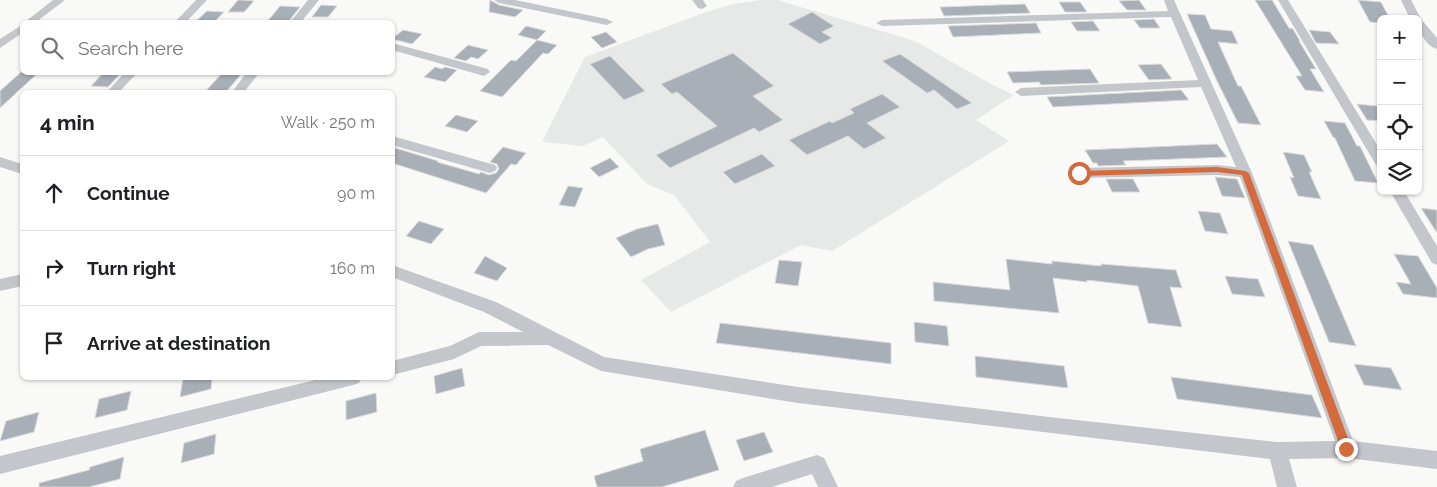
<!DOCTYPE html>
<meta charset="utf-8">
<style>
body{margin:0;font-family:Raleway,sans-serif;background:#f2f2f2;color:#202124}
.controls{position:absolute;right:15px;top:15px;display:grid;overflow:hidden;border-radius:8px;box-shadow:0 1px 4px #0004}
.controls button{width:45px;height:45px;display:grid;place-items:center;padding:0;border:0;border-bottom:1px solid #e0e0e0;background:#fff;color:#202124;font:25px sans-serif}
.stop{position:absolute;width:15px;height:15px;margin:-11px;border:4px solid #d46b3d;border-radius:50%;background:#fff}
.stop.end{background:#d46b3d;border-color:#fff;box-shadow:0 1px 5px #0008}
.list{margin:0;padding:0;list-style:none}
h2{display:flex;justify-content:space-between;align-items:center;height:65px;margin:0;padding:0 20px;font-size:21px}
h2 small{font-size:16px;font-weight:400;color:#757577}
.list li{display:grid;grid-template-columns:32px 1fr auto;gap:15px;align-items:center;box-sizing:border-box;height:75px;padding:0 20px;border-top:1px solid #e0e0e0}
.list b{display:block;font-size:19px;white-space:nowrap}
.list em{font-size:16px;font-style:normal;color:#757577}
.icon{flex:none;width:28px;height:28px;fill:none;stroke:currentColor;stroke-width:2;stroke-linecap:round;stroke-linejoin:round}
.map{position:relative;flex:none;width:1437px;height:487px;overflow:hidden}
.search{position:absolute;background:#fff;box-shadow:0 1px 4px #0004;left:20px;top:20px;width:375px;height:55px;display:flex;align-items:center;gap:12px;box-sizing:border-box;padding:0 18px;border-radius:8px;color:#757577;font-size:19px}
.panel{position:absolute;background:#fff;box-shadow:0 1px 4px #0004;left:20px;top:90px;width:375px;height:290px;border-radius:8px}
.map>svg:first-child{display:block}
.built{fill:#e7e8e8}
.building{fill:#a9afb6;stroke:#dbdbda}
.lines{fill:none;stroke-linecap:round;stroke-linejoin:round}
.street{fill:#c3c6ca;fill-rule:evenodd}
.route{fill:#d46b3d}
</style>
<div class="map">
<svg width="1437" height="487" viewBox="0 0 1437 487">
<rect width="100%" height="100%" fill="#f9f9f8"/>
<!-- built -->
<path class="built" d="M761 0H777L915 41 991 84 1014 95 976 120 1009 141 832 251 801 245 671 312 641 280 710 242 674 195 647 184 603 137 583 146 542 142 585 57 706 12 734 4Z"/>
<!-- building -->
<path class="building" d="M238 0H241L254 1 244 12H228Z
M490 0 499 5 523 10 515 17 489 12Z
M1139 0 1146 10H1127L1119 1Z
M1255 0H1272L1289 28 1293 29 1300 41H1299L1316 69H1310L1324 92 1305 90 1296 76H1302Z
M1358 0 1381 2 1390 19H1381V23L1370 22Z
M1059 2H1080L1087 12H1065Z
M1025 4 1030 13 944 16 940 7Z
M321 5 337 6 328 17H312Z
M280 6 300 7 288 22H267Z
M207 11 224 12 214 22H195Z
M812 12 834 26 822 32 832 38 820 44 788 24Z
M1187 14 1205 15 1211 29 1232 31 1238 44 1218 42 1238 86H1241L1261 125 1238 123 1217 81Z
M1154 19 1160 28H1140L1134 20Z
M1093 21 1100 31H1077L1071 22Z
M1036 23 1041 33 953 37 948 26Z
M526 26 546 31 537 40 518 35Z
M403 30 413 32 422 34 412 44 392 39Z
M1309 30 1330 32 1339 44 1316 43Z
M606 32 617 42 602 48 591 37Z
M537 40 557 45 548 54 543 53 502 97 480 91 511 60 516 61Z
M468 45 488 50 478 59 471 57 466 61 454 58Z
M733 53 774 86 753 96 783 120 759 132 754 128 670 168 656 155 717 126 677 92 672 94 661 84Z
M900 54 972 103 957 109 934 90 927 93 882 61Z
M610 56 645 91 624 100 590 64Z
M1161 64 1172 79 1149 80 1138 65Z
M435 67 442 69 445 67 457 70 445 82 424 77Z
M1090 69 1099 83 1041 85 1039 82 1013 83 1007 72Z
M21 72H39L0 108V91Z
M104 72H122L108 87 91 86Z
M223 72H243L226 92H205Z
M1181 90 1189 100 1053 107 1047 97Z
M882 94 900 107 867 123 886 138 864 149 848 136 807 155 789 140 830 121 832 123 854 113 850 109Z
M1357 104 1377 106 1381 111V121L1367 120Z
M456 115 478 121 467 132 445 126Z
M1324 121 1345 123 1357 146H1360L1378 183 1355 181 1335 138 1333 137Z
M1217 144 1227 157 1123 161 1126 165 1098 166 1097 163H1093L1085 150Z
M392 147 438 161 437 162 479 174 481 172 489 175 496 173 499 169 497 164 490 162 503 147 526 153 516 165 511 164 486 193 392 163Z
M1283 152 1304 155 1312 172H1309L1321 199 1298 196 1290 177 1294 178Z
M762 154 775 166 735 184 723 172Z
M610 158 619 167 599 177 590 168Z
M1215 177 1237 179 1245 198 1222 196Z
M1106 179H1133L1140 192H1112Z
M568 186 583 188 575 207 559 205Z
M1421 208 1437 210V233Z
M1198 211 1220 213 1228 234 1205 231Z
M419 221 444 229 431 244 406 236Z
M658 224 665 245 648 249 631 257 616 238 637 229Z
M1288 241 1313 245 1356 346 1329 342Z
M1394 254 1418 256 1437 288V298L1403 294 1396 282 1411 284Z
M485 256 507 268 497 281 474 273Z
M1006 259 1052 264V261L1101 266V264L1176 270 1182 288 1170 287 1182 327 1148 323 1138 286 1087 280V282L1053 278 1059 313 934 301 933 282 1010 290Z
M779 260 802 262 798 286 775 283Z
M1225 276 1258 279 1265 297 1232 294Z
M914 322 947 326 949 346 915 342Z
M720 323 891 343V364L716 343Z
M975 356 1064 366 1068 388 976 377Z
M1354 364 1391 368 1402 390 1364 385Z
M462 368 465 386 436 394 434 376Z
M1171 377 1312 395 1322 418 1177 399Z
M183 378H212L211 389 180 397Z
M131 391 127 410 95 418 99 399Z
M376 393 377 412 346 420V401Z
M39 412 34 432 0 441 6 421Z
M705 430 719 470 662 487H597L594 476 643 461 640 449Z
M764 432 773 452 744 461 736 440Z
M216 434 214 454 181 463 184 443Z
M124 457 120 479 89 487H39V483L89 470 90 467Z"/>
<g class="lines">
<!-- street -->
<path class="street" d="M53 0H65L36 22H25Z
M196 0H207L186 22H175Z
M308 0H319L301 22H290Z
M494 0H515L607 19 613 22 607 25 499 3Z
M692 0H703L707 6 702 9 698 8Z
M1164 0H1174L1252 173 1353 441 1437 451V469L1347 458 1289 459 1297 487H1277L1270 459 798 403 601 371 548 345 481 346 454 359 392 375V361L450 346 479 332H523L484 312 392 277V265L496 302 604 357 798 387 1049 417 1277 442 1335 441 1240 177 1217 175 1079 178 1074 176 1072 173 1074 170 1079 168 1217 165 1236 167 1201 87 1021 96 1015 92 1021 88 1198 80 1171 17 882 26 876 23 882 20 1168 11Z
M1278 0H1288L1381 151V167L1376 165Z
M1401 0H1411L1421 19 1437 38V49C1425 46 1418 30 1418 19H1410Z
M22 25V33L0 48V39Z
M392 43 488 69 490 72 484 76 392 50Z
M125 72H138L119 92H107Z
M247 72H260L244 92H232Z
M392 136 495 165 497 168 495 171 490 173 392 145Z
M0 157 22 164V174L0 167Z
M1390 191H1404L1437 246V265L1432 263Z
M22 274V286L0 291V279Z
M324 378H362L359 383 353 385 0 474V456Z
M817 455 824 458 838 487H818L812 474 772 487H733L736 481 743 478Z"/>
</g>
<!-- route -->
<path class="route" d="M1217 167 1245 171 1249 173 1352 449 1350 452 1346 454 1341 449 1242 175 1217 172 1079 176 1076 173 1079 171Z"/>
</svg>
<div class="controls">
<button>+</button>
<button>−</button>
<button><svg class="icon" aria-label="locate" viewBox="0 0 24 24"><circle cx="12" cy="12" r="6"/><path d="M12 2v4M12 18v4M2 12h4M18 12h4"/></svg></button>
<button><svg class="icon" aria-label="layers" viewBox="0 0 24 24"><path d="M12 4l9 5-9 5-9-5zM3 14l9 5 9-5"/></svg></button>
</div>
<div class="stop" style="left:1079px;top:173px"></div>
<div class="stop end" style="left:1346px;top:449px"></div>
<div class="search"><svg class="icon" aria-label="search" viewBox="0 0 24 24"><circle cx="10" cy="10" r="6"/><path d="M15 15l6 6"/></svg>Search here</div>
<section class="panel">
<h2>4 min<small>Walk · 250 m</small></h2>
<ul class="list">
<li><svg class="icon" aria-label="ahead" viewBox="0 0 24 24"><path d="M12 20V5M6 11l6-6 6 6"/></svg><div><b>Continue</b></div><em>90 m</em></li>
<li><svg class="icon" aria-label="right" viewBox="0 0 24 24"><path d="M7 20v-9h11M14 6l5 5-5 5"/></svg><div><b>Turn right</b></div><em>160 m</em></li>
<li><svg class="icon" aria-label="arrive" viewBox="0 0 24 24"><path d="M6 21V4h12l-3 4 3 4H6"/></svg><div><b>Arrive at destination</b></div></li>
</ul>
</section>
</div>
